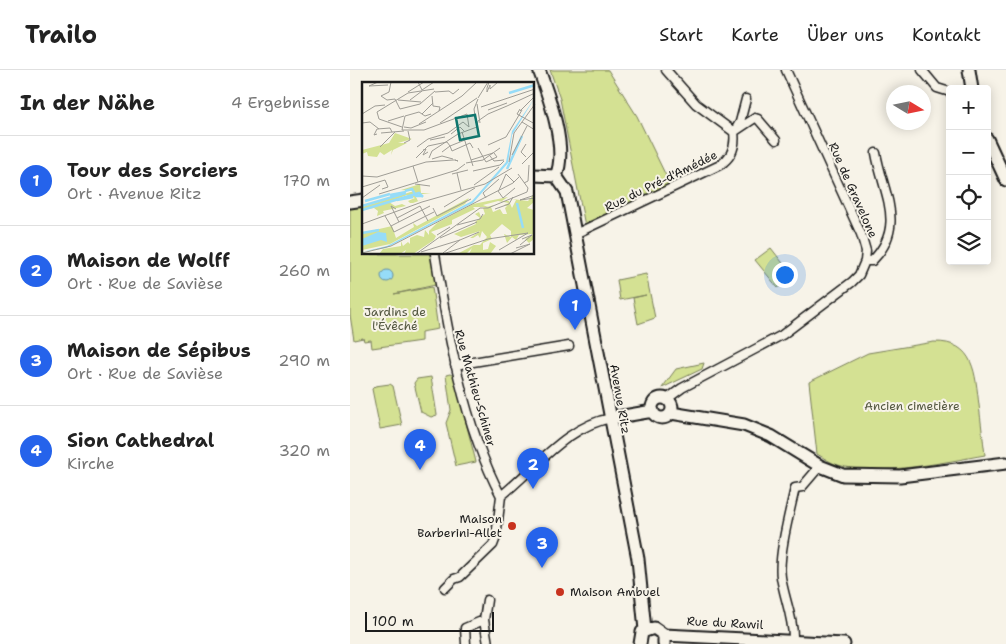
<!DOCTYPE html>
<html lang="de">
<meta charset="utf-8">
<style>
body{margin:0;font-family:"Shantell Sans",sans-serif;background:#f2f2f2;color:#222}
.controls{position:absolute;right:15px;top:15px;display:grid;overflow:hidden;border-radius:5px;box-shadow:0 2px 12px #0003}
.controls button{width:45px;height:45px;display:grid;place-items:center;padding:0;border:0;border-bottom:1px solid #e0e0e0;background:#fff;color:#222;font:25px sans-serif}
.compass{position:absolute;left:536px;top:15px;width:45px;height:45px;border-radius:50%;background:#fff;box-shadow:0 2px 12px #0003;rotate:100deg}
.scale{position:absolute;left:15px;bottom:12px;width:129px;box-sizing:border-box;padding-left:5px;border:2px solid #1c1c1c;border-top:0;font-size:14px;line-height:18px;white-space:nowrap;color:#1c1c1c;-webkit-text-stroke:4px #f7f3e8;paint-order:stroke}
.you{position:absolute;left:434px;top:204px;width:18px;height:18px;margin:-12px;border:4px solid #fff;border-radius:50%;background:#1a73e8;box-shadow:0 0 0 8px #1a73e833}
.badge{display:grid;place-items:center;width:32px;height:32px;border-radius:50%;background:#2563eb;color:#fff;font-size:16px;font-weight:700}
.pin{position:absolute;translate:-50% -41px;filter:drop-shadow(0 1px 2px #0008)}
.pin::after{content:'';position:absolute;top:26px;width:18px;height:15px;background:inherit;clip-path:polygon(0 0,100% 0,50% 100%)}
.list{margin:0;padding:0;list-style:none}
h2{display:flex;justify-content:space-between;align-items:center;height:65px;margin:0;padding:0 20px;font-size:21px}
h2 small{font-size:16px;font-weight:400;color:#767676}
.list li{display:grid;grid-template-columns:32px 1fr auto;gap:15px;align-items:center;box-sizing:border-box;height:90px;padding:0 20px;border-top:1px solid #e0e0e0}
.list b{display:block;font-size:19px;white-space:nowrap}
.list p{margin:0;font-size:16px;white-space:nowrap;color:#767676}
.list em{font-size:16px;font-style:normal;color:#767676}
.icon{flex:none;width:28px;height:28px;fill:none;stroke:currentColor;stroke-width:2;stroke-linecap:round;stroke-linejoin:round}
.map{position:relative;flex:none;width:656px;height:574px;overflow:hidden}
header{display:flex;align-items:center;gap:30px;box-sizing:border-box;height:70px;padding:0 25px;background:#fff;border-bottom:1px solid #e0e0e0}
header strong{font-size:24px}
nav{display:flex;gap:28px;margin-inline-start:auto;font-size:18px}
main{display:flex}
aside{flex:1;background:#fff}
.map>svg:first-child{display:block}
.green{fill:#d4e193;stroke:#787e58}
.water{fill:#96dcf8;stroke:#658fa0}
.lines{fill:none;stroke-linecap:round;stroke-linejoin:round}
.street-casing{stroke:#1c1c1c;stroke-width:11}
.secondary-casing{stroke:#1c1c1c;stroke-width:15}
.street{stroke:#f7f3e8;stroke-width:8}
.secondary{stroke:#f7f3e8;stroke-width:11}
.poi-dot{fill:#c8321e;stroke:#f7f3e8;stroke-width:2}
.labels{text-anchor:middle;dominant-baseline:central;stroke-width:4;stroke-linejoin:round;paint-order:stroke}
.street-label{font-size:12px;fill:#1c1c1c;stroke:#f7f3e8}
.park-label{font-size:12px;fill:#535740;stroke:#f7f3e8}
.poi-label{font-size:12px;fill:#1c1c1c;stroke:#f7f3e8;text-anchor:end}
.inset-river{fill:none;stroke:#96dcf8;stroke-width:2.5}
.inset-road{fill:none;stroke:#9f9d96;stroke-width:1}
.view{fill:#0f766e;fill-opacity:0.15;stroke:#0f766e;stroke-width:2.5}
.inset-edge{fill:none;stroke:#1c1c1c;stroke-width:2.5}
</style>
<header>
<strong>Trailo</strong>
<nav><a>Start</a><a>Karte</a><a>Über uns</a><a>Kontakt</a></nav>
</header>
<main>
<aside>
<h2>In der Nähe<small>4 Ergebnisse</small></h2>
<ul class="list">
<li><span class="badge">1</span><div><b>Tour des Sorciers</b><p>Ort · Avenue Ritz</p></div><em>170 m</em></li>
<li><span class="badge">2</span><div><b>Maison de Wolff</b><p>Ort · Rue de Savièse</p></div><em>260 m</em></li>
<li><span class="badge">3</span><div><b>Maison de Sépibus</b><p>Ort · Rue de Savièse</p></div><em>290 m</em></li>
<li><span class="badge">4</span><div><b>Sion Cathedral</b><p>Kirche</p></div><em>320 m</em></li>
</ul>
</aside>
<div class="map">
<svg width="656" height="574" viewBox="0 0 656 574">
<rect width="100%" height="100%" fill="#f7f3e8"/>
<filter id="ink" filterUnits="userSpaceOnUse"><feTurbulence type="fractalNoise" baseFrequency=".02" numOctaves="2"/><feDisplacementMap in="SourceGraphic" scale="10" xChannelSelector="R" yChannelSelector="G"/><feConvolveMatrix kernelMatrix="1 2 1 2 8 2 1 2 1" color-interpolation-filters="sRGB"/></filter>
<g filter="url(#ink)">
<!-- green -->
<path class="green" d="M200 0H258L287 46 320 114 235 156 210 29Z
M14 130V184H85L90 214 44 224 82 217 88 259 71 262V271L22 278 21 270 14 271 13 268 4 270 0 245V132Z
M421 178 443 206 428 218 405 190Z
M296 204 305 248 288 254 283 228 296 225 270 230 267 210Z
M584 272C625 271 625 304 629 335 631 352 633 369 635 385 595 392 527 407 488 395 481 393 474 388 467 384L459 312 518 283Z
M354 293 352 299 312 318 326 299Z
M100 304 104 306 126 392 106 396 96 353 101 340 96 305Z
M81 307 87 345 81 347 71 342 64 313 67 309Z
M40 314 43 316 52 355 30 359 22 319 25 316Z"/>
<!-- water -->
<path class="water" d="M31 206a6 6 0 1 1 12 0a6 6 0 1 1-12 0Z"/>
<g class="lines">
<!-- street casing -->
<g class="street-casing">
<path id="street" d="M572 0 587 18 600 22
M386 59 390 52 396 29
M384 62 405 48 408 49 426 70
M225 164 370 95C382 87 386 76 384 62L346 34 316 0
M85 184C98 264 113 354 151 426
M515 191H522C557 156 533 124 526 83
M105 295 219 276
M317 329 332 318 432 265 502 212 509 205 515 191 516 181 511 164 436 0
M95 518 104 509 110 507 143 475 146 467 151 426C185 399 217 355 262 348
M137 530 134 550 138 574
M443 571C444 549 434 528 431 507 428 485 440 441 445 418L452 417 470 396
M116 574 115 558 134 550"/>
</g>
<!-- secondary casing -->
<g class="secondary-casing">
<path id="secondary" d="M189 0C199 27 218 79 206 106
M619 0 622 19
M637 69 656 110
M184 105 206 106 217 122 288 489 295 560
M0 132 14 130
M302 338a10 10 0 1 1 20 0a10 10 0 1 1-20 0Z
M321 343 394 355 421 366 470 396 493 405 550 406 656 393
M262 348 303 341
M314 565 494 574
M290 574 292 562 304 558 314 565V574"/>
</g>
<!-- street -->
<use href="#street" class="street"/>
<!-- secondary -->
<use href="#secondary" class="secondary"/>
</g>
</g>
<!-- markers -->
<g class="poi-dot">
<circle cx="162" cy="456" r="5"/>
<circle cx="210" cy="522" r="5"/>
</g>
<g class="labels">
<!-- street labels -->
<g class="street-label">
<text transform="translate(311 111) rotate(-26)">Rue du Pré-d'Amédée</text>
<text transform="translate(503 120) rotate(66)">Rue de Gravelone</text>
<text transform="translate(125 318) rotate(74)">Rue Mathieu-Schiner</text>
<text transform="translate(270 329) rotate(80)">Avenue Ritz</text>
<text transform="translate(375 553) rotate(3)">Rue du Rawil</text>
</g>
<!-- park labels -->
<g class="park-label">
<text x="45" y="242">Jardins de<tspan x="45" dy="14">l'Évêché</tspan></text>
<text x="562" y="336">Ancien cimetière</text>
</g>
<!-- poi labels -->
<g class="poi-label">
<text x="152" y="449">Maison<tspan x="152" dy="14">Barberini-Allet</tspan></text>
<text x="220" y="522" text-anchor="start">Maison Ambuel</text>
</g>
</g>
<!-- overview -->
<g transform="translate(12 12)">
<rect width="172" height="172" fill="#f7f3e8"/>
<path d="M33 51 50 57 36 61H45L31 68 29 73 30 68 22 73 18 70 15 75 6 74 5 70 0 72V68L27 61ZM58 102 59 111H69L53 113 56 119 68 115 51 121H48L46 119 53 116 45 113 27 120 33 124 40 122 44 124 21 129 22 131 15 134 16 129 12 126 0 128V125L52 109 39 108ZM172 112V120L165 126 172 128V157L167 161 163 157 171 152 157 153 154 158 150 155 145 161 142 152 149 155V149L140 142 128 153 130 157 121 161V168L126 167 128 160 134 164 128 172H107L110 166 104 172 97 171 112 163H118L125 155 120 149 118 156 116 153 111 156H108L118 149 99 155 92 152 114 142 113 140 118 136 113 132 117 130 119 135 123 132 121 126 132 123 129 125 131 130 138 127 141 132H145L143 126 145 124 142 123 147 121 136 119 121 123 126 125H111L113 127 90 138V142L69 150 74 154 72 158 51 172H42L44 168 38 172H17L21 167 39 164V159L41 164 46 160 48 162V156L55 153 62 155 63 148 67 153V149L75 141 111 122 146 115 140 119H147L150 126 154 118 150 117 166 119ZM107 116 103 122 28 162 0 168V151L30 144 34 156 52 145 51 141 55 144Z" fill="#d4e193"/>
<path d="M172 17 150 53 146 81 111 121 24 166 0 170 25 164 110 119 144 80 150 49ZM16 150 24 151 25 160 19 158 0 164V157Z" fill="#96dcf8"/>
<path class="inset-river" d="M147 11 173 3M145 87 160 54M43 109 50 107 54 114H59M28 113 44 110M35 118 51 115M3 119 28 112M155 121 161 146M0 124 44 111M0 128 57 111 61 115M0 151 17 148"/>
<path class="inset-road" d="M16 0 7 4 26 3M29 0 27 10 19 14 25 18 33 17 38 27M56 0 60 8 72 0M127 0 125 6V10L128 3V7L136 0M46 10 62 0M73 10 87 9 91 12 97 7M70 14 71 24 78 25 77 29M116 16 126 0M36 18 59 20M48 18 60 9M115 22 118 41M145 24 173 11M119 25 173 7M38 27 58 22 73 9M158 27 155 32 173 42M126 28 145 21M158 29 173 14M0 32 13 24 23 23M60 32 71 21M43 34 40 48H62L105 32 107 45M43 34 57 30 63 34 69 32M26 39 42 34M160 40 173 48M0 41 8 40 17 47M78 41 115 16M114 41 112 27 116 17M57 42 100 14 115 0M115 44 116 39 126 32 145 24M40 45 17 37 15 30 46 11 72 7M42 45 49 46 64 40M100 50 111 84M19 51 42 49M15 52 12 53 15 47 28 46 30 50M89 52 98 45 102 49M144 55 160 28M68 58 83 55M42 61 48 58 46 49M164 62 159 70 164 75M126 63 144 55M18 65 33 50M55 65 66 57 86 51 101 40 107 45M116 66 124 80 135 75 132 71M61 68 64 67 61 73 66 70M90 69 108 61 111 66M90 69 88 64 103 58M80 70 88 64 85 60M150 73 165 44M128 74 132 79 142 78M54 76 66 64 85 60M67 76 70 69 96 52 115 45M70 77 80 74 91 77M109 78 131 71M147 80 152 51 173 22M104 81 121 78 138 66M160 82 173 69M51 84 56 100M111 89 138 83 142 79M95 91 99 108M90 92 106 88M0 94 15 95 64 80 91 78H93L96 79 93 78M162 101 166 99 167 83M53 102 68 104M112 103 137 85M0 105 23 98 26 105 20 107M137 108 144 92 152 100M136 109 141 116 153 106M17 112 95 88 103 82M173 113 158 118 173 116M0 116 18 103M124 116 121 111 137 97M82 125 113 106M71 126 75 134 109 117M34 127 29 124 37 140M133 127 147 122 151 115M23 134 29 144 68 124M35 136 58 124 66 139M0 142 60 120 123 102 150 86M95 143 118 137 121 132M29 144 32 150 72 130M75 153 88 145M78 156 115 140M98 158 117 150M158 163 170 153 160 157M59 170 98 158 81 171M0 171 29 164 151 101 157 95M54 172 118 126H126L165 110 166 106 156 92M81 172 126 157 166 151 137 168M148 172 168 162 154 166"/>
<path class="view" d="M113 33 117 54 98 58 94 36Z"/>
<rect width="172" height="172" class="inset-edge"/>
</g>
</svg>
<div class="controls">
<button>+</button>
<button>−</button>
<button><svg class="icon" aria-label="locate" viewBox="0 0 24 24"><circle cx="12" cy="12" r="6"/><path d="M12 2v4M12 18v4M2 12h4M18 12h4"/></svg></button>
<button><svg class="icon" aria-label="layers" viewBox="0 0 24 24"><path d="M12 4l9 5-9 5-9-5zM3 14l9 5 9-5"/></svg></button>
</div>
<svg class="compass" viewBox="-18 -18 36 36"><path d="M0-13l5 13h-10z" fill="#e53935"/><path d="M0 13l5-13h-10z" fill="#767676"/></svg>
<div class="scale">100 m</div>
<div class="you"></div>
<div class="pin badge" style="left:225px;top:260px">1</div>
<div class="pin badge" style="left:183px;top:419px">2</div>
<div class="pin badge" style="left:192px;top:498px">3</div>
<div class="pin badge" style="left:70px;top:400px">4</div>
</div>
</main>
